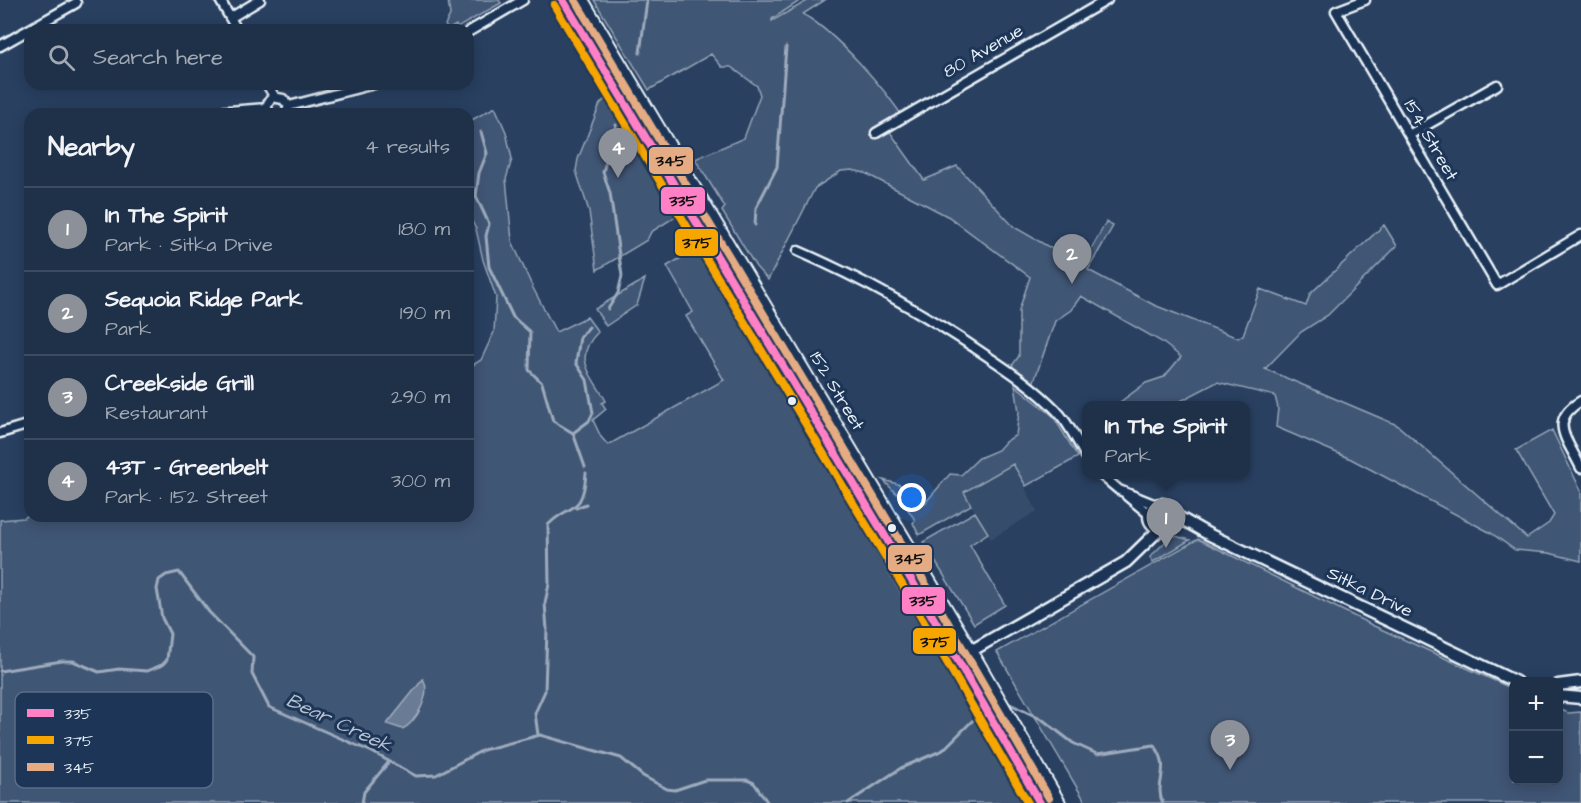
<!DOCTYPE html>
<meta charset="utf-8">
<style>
body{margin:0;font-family:"Architects Daughter",sans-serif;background:#273850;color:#f1f3f6}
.controls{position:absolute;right:18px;bottom:18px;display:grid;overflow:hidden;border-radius:12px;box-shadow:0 3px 15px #0003}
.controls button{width:54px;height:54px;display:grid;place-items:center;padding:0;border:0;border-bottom:2px solid #3c4b61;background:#1f3049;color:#f1f3f6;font:30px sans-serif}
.you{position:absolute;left:912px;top:498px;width:21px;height:21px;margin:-15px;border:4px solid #fff;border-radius:50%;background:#1a73e8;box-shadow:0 0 0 9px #1a73e833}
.badge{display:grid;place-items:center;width:39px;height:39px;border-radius:50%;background:#8c9099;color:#fff;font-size:20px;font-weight:700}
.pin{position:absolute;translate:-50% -50px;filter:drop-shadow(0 2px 3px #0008)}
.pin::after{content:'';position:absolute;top:32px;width:21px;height:18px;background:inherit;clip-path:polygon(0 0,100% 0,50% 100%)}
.popup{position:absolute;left:1082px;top:401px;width:168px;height:78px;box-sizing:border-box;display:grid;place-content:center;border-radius:12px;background:#1f3049;filter:drop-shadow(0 2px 4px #0005);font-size:20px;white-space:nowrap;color:#a1a9b4}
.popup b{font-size:22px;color:#f1f3f6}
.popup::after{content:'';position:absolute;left:50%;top:100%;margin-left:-12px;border:12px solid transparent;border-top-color:#1f3049}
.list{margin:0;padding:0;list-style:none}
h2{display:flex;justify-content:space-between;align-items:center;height:78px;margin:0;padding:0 24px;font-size:26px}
h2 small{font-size:20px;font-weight:400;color:#a1a9b4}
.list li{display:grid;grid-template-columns:39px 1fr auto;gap:18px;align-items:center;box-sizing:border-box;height:84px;padding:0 24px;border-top:2px solid #3c4b61}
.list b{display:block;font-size:22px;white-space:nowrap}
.list p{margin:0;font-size:20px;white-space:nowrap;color:#a1a9b4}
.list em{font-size:20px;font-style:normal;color:#a1a9b4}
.icon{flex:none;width:33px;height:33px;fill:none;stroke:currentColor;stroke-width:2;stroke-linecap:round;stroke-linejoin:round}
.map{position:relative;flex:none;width:1581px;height:803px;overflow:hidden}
.search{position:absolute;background:#1f3049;box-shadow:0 3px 15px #0003;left:24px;top:24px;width:450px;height:66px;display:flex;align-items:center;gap:15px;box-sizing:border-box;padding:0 21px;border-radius:18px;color:#a1a9b4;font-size:22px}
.panel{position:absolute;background:#1f3049;box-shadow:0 3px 15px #0003;left:24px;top:108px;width:450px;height:414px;border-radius:18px}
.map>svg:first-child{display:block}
.built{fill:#364d6b}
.green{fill:#415774;stroke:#94a4b6;stroke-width:1.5}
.water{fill:#6b7c95;stroke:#9dabbd;stroke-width:1.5}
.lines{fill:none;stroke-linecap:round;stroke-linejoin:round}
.stream{stroke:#9dabbd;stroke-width:3}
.minor-casing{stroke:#e8f1f8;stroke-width:13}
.tertiary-casing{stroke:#e8f1f8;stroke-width:15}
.secondary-casing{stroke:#e8f1f8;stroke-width:16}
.minor{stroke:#1d3557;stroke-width:8}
.tertiary{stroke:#1d3557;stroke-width:10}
.secondary{stroke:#1d3557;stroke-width:12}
.bus-1-casing{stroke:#1d3557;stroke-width:12}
.bus-2-casing{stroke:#1d3557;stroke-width:12}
.bus-3-casing{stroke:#1d3557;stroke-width:12}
.bus-1{stroke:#ff80c5;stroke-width:8}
.bus-2{stroke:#f7a600;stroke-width:8}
.bus-3{stroke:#e5ac83;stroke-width:8}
.bus-dot{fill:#e8f1f8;stroke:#1d3557;stroke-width:2}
.labels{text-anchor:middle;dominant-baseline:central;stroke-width:6;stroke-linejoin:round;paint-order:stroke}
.street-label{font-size:18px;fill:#e8f1f8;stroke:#1d3557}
.water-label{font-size:20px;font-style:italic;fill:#b6c2d0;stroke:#1d3557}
.key{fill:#1d3557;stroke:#5a6d87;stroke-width:1.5}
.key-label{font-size:16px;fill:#e8f1f8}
.line-badge{stroke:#1d3557;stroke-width:2}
.pale-badge-label{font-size:16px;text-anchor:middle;font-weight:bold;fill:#111}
</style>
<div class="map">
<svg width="1581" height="803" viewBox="0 0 1581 803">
<rect width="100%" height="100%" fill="#294061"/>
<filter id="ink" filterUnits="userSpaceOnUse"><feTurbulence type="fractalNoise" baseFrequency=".0167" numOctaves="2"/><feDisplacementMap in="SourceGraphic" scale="12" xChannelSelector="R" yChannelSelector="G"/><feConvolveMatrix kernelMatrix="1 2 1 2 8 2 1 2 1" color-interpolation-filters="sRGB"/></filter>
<g filter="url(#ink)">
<!-- built -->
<path class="built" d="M1013 464 1037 511 991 539 964 493Z"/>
<!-- green -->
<path class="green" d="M448 0H499L501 3 457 28 456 25 448 30 445 25 450 15Z
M594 0H801L772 19V21L809 0H825L803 14C837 34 885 88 906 122L890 132 924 180 957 166 1014 227 1082 266 1106 222 1113 226 1088 270 1154 305 1238 338 1243 335 1260 289 1306 306 1310 294 1384 225 1397 246 1328 315 1301 332 1265 369 1397 425 1527 538 1549 523 1554 515 1516 450 1552 430 1581 491V561L1549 553 1515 550 1491 533 1351 459 1276 427 1278 408 1275 396 1217 382 1173 405H1116L1146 383 1164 377 1181 357 1162 342 1081 296 1071 310 1055 321 1033 384 1011 367 1019 356V310L1030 277 949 217 865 173 852 170 841 171 815 188 768 280 756 267 722 211 725 207 695 159 744 138 760 95 757 86 731 67H722L711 54 649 90Z
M608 96 678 215 651 232 647 240 597 270 589 211 576 171 578 159 600 104Z
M495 107 506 132 512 159 506 179 512 241 532 286 556 332 587 317 598 332C572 358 591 374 606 401L602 403 606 409 593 420 601 437 608 445 724 380 686 316 693 312 667 266 698 248 1024 803H0V520L24 518 30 514 468 516V368L481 360 494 332 496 297 483 260 476 229 468 214V122Z
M645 279 637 305 606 326 595 309Z
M1015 385 1053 416 1078 457 1026 486 1013 464 964 492 971 505 919 535 913 523 915 520 900 497 883 480 898 484 925 503 950 474 961 475 979 458 998 450 1005 442 1016 435 1019 412Z
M975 512 988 533 970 545 1005 605 974 624 923 542Z
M1172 535 1190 540 1153 562 1150 557Z
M1198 539 1374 626 1513 689 1514 780H1558L1559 709 1568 713 1581 712V803H1086L997 652Z"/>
<!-- water -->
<path class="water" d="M423 679C432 693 416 724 402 729L387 724Z"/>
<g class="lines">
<!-- stream -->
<path class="stream" d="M640 53 647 0
M481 132 487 153 479 173 476 196 489 224 486 236 489 267 513 317 530 332 529 370 542 383 553 421 573 433
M755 225 756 208 777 167 786 47
M608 309 618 293 622 276 610 193 603 172 616 125
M585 467 573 433 589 421 593 413 587 380 576 363 580 337 589 327
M576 508 586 504
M0 671 62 661H73L99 672 119 669 147 671 162 665 167 660 170 634 162 618 157 589 159 580 166 575 179 572 209 612 253 657 252 674 269 707 372 752 416 776 436 775 483 750 540 735 621 758 643 776 667 789 675 790 705 780H747L754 783 768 803
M1006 705 1010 704 1043 720 1073 743 1097 754 1154 745C1173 768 1153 784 1163 803
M538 735 535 713 545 691 547 630 545 603 549 584 548 525C569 503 583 516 586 473
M362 803 364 792 388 763
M848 803 901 768 943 750 972 721 986 713"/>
<!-- minor casing -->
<g class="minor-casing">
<path id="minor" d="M220 0 237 30
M1365 0 1336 11 1497 285 1581 235
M230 18 260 0
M468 32 523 0
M0 46 76 3
M267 84 274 96
M289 106 374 84
M191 114 267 108
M270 114 266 107 272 97 283 99 289 106
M286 114 289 106
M876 133 1107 0
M1409 135 1497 85
M798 251C865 280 927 315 987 356 1011 372 1036 389 1056 410 1069 423 1076 440 1086 456
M1581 401C1547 421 1568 440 1581 468
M0 433 30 424
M1100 474 1119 490 1156 505
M1127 496 1150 515"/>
</g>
<!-- tertiary casing -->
<g class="tertiary-casing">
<path id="tertiary" d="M1149 516a12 12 0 1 1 24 0a12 12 0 1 1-24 0Z
M1173 514 1208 534 1516 682
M957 659 1126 562 1162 527
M1558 685 1581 682
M1558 696 1581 698"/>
</g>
<!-- secondary casing -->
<g class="secondary-casing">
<path id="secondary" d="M563 0 912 581 1040 803
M582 0 971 651 1059 803"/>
</g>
<!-- minor -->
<use href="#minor" class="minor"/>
<!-- tertiary -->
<use href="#tertiary" class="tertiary"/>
<!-- secondary -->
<use href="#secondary" class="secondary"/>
<!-- bus-1 casing -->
<g class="bus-1-casing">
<path id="bus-1" d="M563 0 912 581 1040 803"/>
</g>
<!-- bus-2 casing -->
<g class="bus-2-casing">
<path id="bus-2" d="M554 5 903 586 1028 803"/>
</g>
<!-- bus-3 casing -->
<g class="bus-3-casing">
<path id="bus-3" d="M575 0 921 576 1049 798"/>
</g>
<!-- bus-1 -->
<use href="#bus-1" class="bus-1"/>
<!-- bus-2 -->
<use href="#bus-2" class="bus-2"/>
<!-- bus-3 -->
<use href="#bus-3" class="bus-3"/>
</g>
</g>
<!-- markers -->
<g class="bus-dot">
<circle cx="792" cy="401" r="5"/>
<circle cx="892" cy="528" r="5"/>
</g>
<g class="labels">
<!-- street labels -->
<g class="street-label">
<text transform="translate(983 51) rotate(-30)">80 Avenue</text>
<text transform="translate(1431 140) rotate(60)">154 Street</text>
<text transform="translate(837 391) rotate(59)">152 Street</text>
<text transform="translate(1370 592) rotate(26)">Sitka Drive</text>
</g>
<!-- water labels -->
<g class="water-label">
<text transform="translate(339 723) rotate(25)">Bear Creek</text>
</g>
</g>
<!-- legend -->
<rect x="15" y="692" width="198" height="96" rx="9" class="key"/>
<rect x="27" y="709" width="27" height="8" fill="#ff80c5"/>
<rect x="27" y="736" width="27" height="8" fill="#f7a600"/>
<rect x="27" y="763" width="27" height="8" fill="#e5ac83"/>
<g class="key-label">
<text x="64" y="719">335</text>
<text x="64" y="746">375</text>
<text x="64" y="773">345</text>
</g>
<g class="line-badge">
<rect x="648" y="146" width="46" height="29" rx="6" fill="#e5ac83"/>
<rect x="660" y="186" width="46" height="29" rx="6" fill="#ff80c5"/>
<rect x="674" y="228" width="45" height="29" rx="6" fill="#f7a600"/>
<rect x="887" y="544" width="46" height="29" rx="6" fill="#e5ac83"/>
<rect x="901" y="586" width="45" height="29" rx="6" fill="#ff80c5"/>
<rect x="912" y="627" width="45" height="28" rx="6" fill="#f7a600"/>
</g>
<g class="pale-badge-label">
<text x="671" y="166">345</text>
<text x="683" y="206">335</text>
<text x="697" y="248">375</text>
<text x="910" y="564">345</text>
<text x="923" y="606">335</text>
<text x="935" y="647">375</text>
</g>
</svg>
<div class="controls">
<button>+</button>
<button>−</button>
</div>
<div class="you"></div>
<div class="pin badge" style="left:1166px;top:548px">1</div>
<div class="popup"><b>In The Spirit</b>Park</div>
<div class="pin badge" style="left:1072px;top:284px">2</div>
<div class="pin badge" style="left:1230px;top:770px">3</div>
<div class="pin badge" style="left:618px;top:178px">4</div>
<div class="search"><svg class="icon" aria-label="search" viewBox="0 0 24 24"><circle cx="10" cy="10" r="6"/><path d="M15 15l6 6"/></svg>Search here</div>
<section class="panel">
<h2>Nearby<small>4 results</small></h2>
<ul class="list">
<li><span class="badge">1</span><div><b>In The Spirit</b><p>Park · Sitka Drive</p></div><em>180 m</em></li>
<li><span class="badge">2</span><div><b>Sequoia Ridge Park</b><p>Park</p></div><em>190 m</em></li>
<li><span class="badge">3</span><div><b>Creekside Grill</b><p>Restaurant</p></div><em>290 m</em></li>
<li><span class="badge">4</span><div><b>43T - Greenbelt</b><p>Park · 152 Street</p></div><em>300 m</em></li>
</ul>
</section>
</div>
